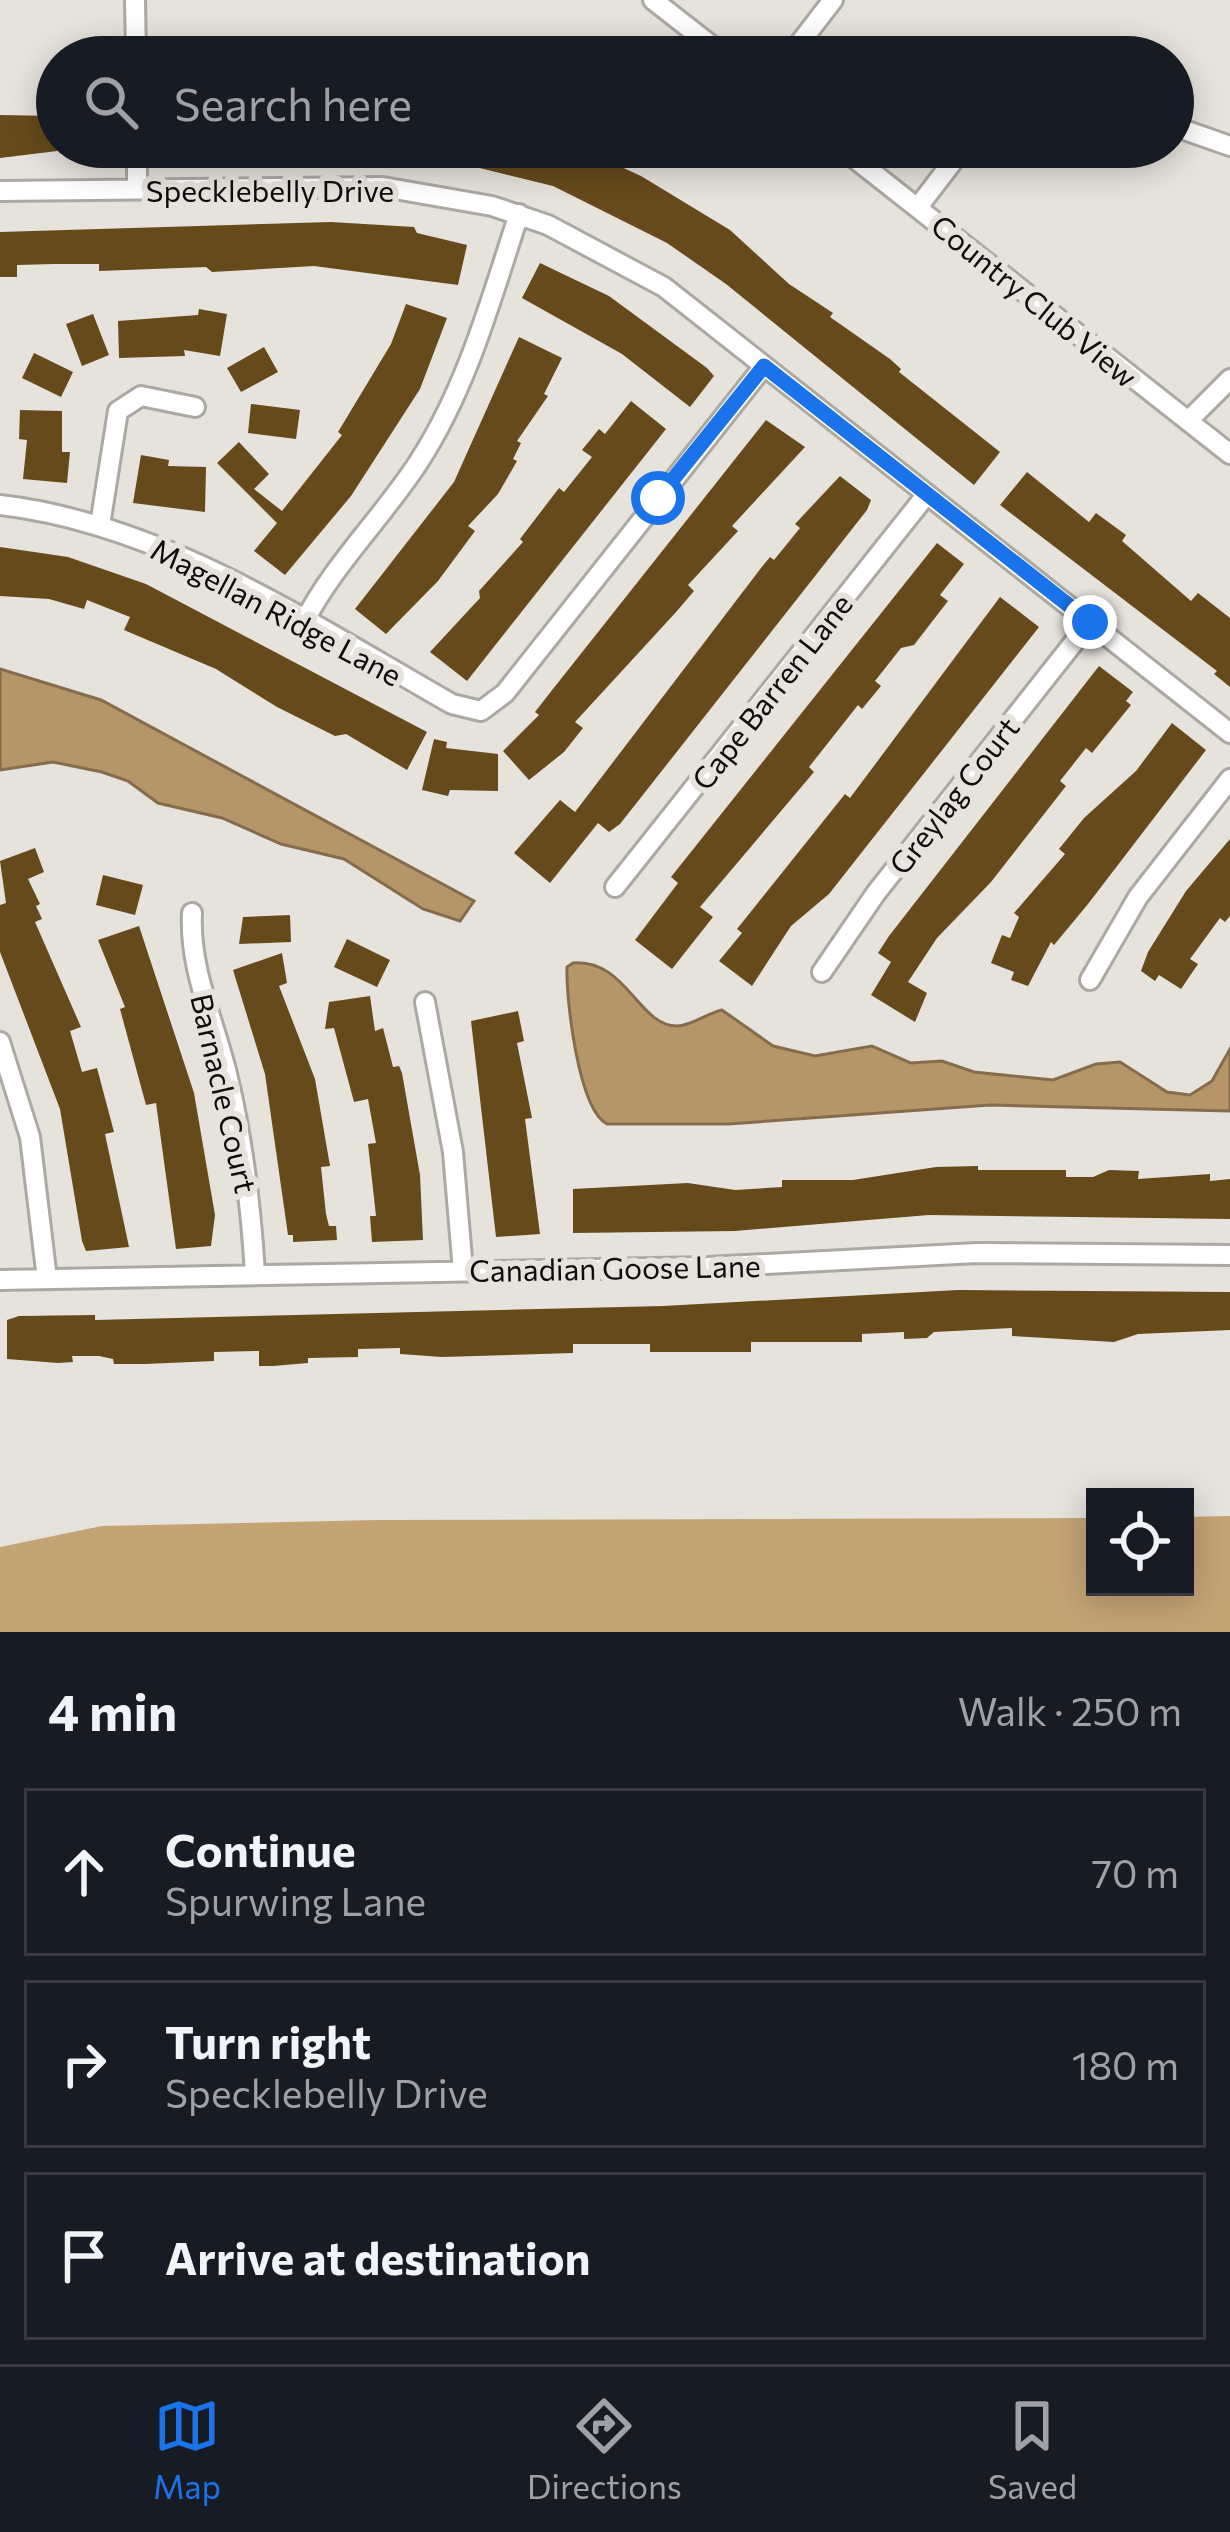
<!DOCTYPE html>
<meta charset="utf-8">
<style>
body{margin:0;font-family:Commissioner,sans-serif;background:#242831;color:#f1f3f6}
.controls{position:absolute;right:36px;bottom:36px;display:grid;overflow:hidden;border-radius:0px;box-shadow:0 6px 30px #0003}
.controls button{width:108px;height:108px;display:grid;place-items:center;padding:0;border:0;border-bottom:3px solid #363941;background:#171b24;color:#f1f3f6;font:60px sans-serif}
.stop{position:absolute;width:36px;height:36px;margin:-27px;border:9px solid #1a73e8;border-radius:50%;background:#fff}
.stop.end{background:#1a73e8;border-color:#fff;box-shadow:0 3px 12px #0008}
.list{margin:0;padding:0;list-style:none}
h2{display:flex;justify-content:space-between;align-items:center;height:156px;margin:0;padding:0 48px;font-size:51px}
h2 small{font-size:39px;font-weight:400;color:#9ea1a6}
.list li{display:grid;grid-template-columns:78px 1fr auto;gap:36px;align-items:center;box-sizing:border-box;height:168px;margin:0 24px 24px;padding:0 24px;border:3px solid #363941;border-radius:0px}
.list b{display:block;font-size:45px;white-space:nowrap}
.list p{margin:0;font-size:39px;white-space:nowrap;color:#9ea1a6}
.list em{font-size:39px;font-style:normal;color:#9ea1a6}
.icon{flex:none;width:66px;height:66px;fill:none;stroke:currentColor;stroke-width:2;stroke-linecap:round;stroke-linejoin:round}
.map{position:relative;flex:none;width:1230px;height:1632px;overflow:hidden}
.search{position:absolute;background:#171b24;box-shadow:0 6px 30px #0003;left:36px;right:36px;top:36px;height:132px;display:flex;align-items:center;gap:30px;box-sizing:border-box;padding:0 42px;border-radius:66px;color:#9ea1a6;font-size:45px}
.sheet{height:732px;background:#171b24}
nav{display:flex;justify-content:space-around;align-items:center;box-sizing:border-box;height:168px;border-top:3px solid #363941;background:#171b24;font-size:33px;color:#9ea1a6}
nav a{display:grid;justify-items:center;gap:6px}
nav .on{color:#1a73e8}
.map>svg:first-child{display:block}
.forest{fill:#c4a375}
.water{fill:#b69568;stroke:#846c4c;stroke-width:3}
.building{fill:#674a1c}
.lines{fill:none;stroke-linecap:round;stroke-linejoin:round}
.minor-casing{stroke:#aca8a2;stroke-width:24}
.minor{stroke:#fff;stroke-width:18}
.route{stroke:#1a73e8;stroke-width:15}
.labels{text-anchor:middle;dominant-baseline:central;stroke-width:12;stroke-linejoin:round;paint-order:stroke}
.street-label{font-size:30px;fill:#0e0d0b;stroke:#e6e2dc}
</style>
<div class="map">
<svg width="1230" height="1632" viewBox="0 0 1230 1632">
<rect width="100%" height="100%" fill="#e6e2dc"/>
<!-- forest -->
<path class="forest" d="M1230 1516V1632H0V1547L102 1526 377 1520 1095 1518V1587H1185V1517Z"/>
<!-- water -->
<path class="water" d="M0 669 101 700 474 901 460 921 423 909 344 859 281 844 222 818 158 803 128 781 102 772 53 762 0 770Z
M573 963C627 959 638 1026 677 1026 692 1026 707 1013 722 1010L773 1046 815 1056 872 1046 911 1063 942 1061 974 1072 1053 1080 1096 1064 1120 1062 1167 1092 1190 1095 1212 1081 1230 1049V1111L990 1105 728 1124H607C578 1109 566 998 567 967Z"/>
<!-- building -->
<path class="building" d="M0 115 57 116V151L0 158Z
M440 147H545L587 163 591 153 641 176 730 230 789 284 833 313 830 317 890 359 901 369 899 372 1000 452 974 485 726 284 667 243 553 186 439 158Z
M331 222 414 227 417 233 467 245 458 285 314 266 212 272 206 267 99 271V264H54L17 265V277H0V232Z
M540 263 609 296 707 368 714 376 690 407 622 354 522 298Z
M406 304 447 318 420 389 351 496 285 575 254 551 277 523 217 463 239 442 269 474 254 489 282 511 342 435 338 432 391 344Z
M199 309 227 314 220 356 184 350 185 356 119 358 118 321 198 315Z
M93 314 109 355 82 366 66 324Z
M519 337 562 358 544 394 548 396 517 441 521 443 513 459 517 461 498 494 468 526 475 531 438 581 386 634 355 609 454 482Z
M264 347 278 372 241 392 227 368Z
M34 353 73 372 61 397 22 378Z
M631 401 666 429 467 681 430 652 480 598 479 591 523 542 520 539 559 488 564 492 592 457 582 450 599 429 605 434Z
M251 404 300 410 296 439 248 433Z
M20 410 62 411V452H70L67 483 23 479 27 440 19 439Z
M766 420 805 447 732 526 738 531 688 585 694 591 677 611 575 722 583 728 564 752 529 780 503 751 539 715 535 712 549 694Z
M141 455 169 460 168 466 206 467 205 512 133 503Z
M1027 472 1089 522 1096 513 1126 535 1122 541 1191 601 1198 593 1230 618V687L1214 674 1217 671 1000 505Z
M840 476 871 500 867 510 620 824 609 832 598 823 550 883 514 853 560 800 575 812 761 568 770 557 774 560 800 528 795 524Z
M937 543 964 564 940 595 948 601 914 645 901 648 875 681 881 686 862 709 858 705 809 767 814 772 700 907 713 917 672 969 635 940 678 883 671 877Z
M0 547 68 557 146 584 427 732 407 770 346 734 335 736 277 707 216 669 124 630 130 617 87 600 84 609 49 599 0 596Z
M1000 597 1039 627 829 894 791 926 752 986 719 961 742 933 737 929 845 794 850 798Z
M1099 666 1133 692 1126 701 1131 705 1092 753 1086 748 1060 781 1066 786 991 882 937 938 908 982 927 993 915 1022 871 995 891 962 878 953 889 936Z
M1172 723 1206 750 1088 904 1054 945 1051 942 1028 986 1011 980 1014 972 991 963 1002 935 1010 938 1019 917 1014 913 1065 854 1059 849 1084 818 1136 771Z
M434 739 447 742 446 748 498 754V791L450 790 448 796 422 790Z
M1230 839V916L1225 922 1220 918 1190 959 1198 964 1181 989 1159 975 1155 981 1141 971 1148 952 1186 891Z
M35 848 44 872 28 879 40 904 36 906 42 919 35 922 81 1027 70 1031 82 1072 97 1068 114 1132 105 1134 129 1247 86 1251 82 1241 60 1109 0 952V905L6 903 0 861Z
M103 875 143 885 135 915 96 905Z
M290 915 291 942 239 944 243 917Z
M139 926 194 1093 215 1215 211 1246 176 1249 156 1103 146 1105 120 1009 125 1007 98 940Z
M347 939 390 960 377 987 334 967Z
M282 953 287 983 279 986 315 1079 330 1166 321 1167 326 1214 329 1226H336L337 1240 293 1242V1235H288L265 1074 233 970Z
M370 996 375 1031 383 1028 393 1067 399 1066 402 1073 420 1175 423 1240 372 1242 370 1216H376L368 1144 376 1143 368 1099 354 1102 334 1028 325 1029 329 1002Z
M518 1011 524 1041 517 1043 532 1118 525 1119 540 1234 496 1237 471 1021Z
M978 1166V1170H1066V1177H1093L1109 1170 1139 1171 1138 1179 1210 1174V1181L1230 1179V1219L929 1215 735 1231 573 1233V1189L688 1183 735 1190 782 1187V1180H853L936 1167Z
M958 1290 1230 1292V1330L1138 1334 1114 1342 1012 1336V1328L934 1332 927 1338 904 1339V1332L862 1334V1342H751V1352H650V1344H573V1353L442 1357 400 1354V1348L358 1349V1357L308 1358V1363L273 1366H259V1351L214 1352V1361L145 1364H114L113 1359 99 1356H72L73 1362 58 1363 7 1359V1320L19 1316 95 1315V1320L663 1306Z"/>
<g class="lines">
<!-- minor casing -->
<g class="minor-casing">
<path id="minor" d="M135 0 136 57
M653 0 726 57
M789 57 833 0
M1173 126 1230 146
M137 147V188
M840 147 1230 454
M0 191 383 187 492 206 548 225 664 287 1230 733
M918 207 964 147
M1188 421 1230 379
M0 505C164 524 311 624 452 704L481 711 505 693 764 366
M100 525 118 411 141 396 195 407
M304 622C334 564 382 518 418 463 467 388 491 299 519 214
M615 887 927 494
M192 913C189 969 214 1020 227 1074 243 1140 251 1206 255 1274
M822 972 876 893 1090 622
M1090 980 1138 897 1230 779
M425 1002 453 1152 463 1271
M0 1042 30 1137 47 1279
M0 1280 708 1267 977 1253 1230 1255"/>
</g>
<!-- minor -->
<use href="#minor" class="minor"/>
</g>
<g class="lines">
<!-- route -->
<path class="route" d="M658 498 764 366 1090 622"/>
</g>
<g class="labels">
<!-- street labels -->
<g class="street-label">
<text x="270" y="189">Specklebelly Drive</text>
<text transform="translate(1035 300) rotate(39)">Country Club View</text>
<text transform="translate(277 611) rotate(28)">Magellan Ridge Lane</text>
<text transform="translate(771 691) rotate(-52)">Cape Barren Lane</text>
<text transform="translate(953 795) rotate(-52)">Greylag Court</text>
<text transform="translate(225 1093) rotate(77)">Barnacle Court</text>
<text transform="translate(615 1267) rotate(-1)">Canadian Goose Lane</text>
</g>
</g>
</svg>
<div class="controls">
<button><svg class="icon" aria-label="locate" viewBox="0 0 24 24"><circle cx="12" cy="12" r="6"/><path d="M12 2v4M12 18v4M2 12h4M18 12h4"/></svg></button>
</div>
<div class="stop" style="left:658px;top:498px"></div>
<div class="stop end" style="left:1090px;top:622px"></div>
<div class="search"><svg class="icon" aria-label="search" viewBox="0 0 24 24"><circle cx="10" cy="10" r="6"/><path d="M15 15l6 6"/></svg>Search here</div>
</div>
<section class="sheet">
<h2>4 min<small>Walk · 250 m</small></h2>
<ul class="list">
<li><svg class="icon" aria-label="ahead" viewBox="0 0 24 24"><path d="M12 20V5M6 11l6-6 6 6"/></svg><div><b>Continue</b><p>Spurwing Lane</p></div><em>70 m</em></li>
<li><svg class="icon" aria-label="right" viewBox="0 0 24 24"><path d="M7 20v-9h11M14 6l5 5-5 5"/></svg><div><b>Turn right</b><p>Specklebelly Drive</p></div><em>180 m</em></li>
<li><svg class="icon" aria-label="arrive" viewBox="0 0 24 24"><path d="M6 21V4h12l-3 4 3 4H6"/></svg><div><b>Arrive at destination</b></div></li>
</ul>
</section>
<nav>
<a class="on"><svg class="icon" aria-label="map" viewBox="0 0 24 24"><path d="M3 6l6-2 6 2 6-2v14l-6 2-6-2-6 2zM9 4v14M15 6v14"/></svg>Map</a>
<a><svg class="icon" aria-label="directions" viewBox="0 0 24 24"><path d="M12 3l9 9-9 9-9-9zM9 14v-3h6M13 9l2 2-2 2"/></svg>Directions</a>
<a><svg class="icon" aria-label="saved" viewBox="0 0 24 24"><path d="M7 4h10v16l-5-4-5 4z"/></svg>Saved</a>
</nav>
